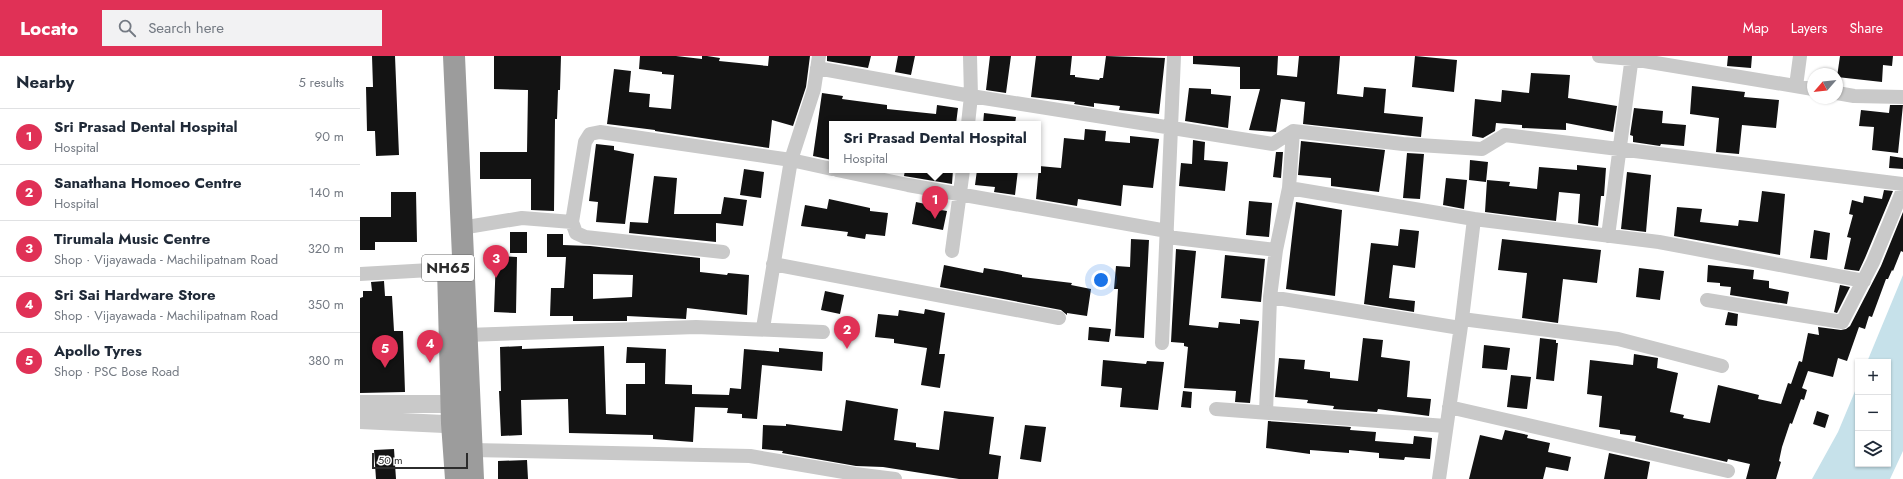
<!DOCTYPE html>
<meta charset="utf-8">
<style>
body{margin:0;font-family:Jost,sans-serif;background:#f2f2f3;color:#1f2937}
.controls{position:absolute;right:12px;bottom:12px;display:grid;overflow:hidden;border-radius:0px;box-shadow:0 1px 3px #0004}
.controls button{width:36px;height:36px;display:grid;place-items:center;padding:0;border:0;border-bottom:1px solid #e0e1e3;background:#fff;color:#1f2937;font:20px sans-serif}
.compass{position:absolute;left:1447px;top:12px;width:36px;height:36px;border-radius:50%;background:#fff;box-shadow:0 1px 3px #0004;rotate:242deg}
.scale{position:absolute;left:12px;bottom:10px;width:96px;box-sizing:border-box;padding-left:4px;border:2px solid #2c2c2c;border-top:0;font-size:11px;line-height:14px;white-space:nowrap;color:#2c2c2c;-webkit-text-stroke:3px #fff;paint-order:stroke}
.you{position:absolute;left:741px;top:224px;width:14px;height:14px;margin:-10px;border:3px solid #fff;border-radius:50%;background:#1a73e8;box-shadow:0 0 0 6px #1a73e833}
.badge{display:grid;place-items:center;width:26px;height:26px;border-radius:50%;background:#e03156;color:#fff;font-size:13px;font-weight:700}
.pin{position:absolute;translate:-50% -33px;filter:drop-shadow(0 1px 2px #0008)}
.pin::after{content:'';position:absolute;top:21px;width:14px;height:12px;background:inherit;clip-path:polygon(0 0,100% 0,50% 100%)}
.popup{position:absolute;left:469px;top:65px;width:212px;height:52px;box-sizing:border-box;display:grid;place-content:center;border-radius:0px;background:#fff;filter:drop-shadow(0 1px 3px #0005);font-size:13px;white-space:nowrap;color:#747a83}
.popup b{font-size:15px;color:#1f2937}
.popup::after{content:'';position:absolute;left:50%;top:100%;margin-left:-8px;border:8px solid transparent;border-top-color:#fff}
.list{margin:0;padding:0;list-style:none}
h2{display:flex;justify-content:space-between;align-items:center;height:52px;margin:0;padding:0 16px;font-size:17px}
h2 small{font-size:13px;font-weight:400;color:#747a83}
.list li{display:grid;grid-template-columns:26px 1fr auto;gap:12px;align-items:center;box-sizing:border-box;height:56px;padding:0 16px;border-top:1px solid #e0e1e3}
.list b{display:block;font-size:15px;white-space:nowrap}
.list p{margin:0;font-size:13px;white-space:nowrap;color:#747a83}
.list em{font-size:13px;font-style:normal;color:#747a83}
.icon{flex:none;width:22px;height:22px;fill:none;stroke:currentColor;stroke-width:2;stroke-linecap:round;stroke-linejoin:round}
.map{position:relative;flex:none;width:1543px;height:423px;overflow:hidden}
header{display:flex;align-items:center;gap:24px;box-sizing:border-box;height:56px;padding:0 20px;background:#e03156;color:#fff}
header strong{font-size:19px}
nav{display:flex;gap:22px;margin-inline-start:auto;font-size:14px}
.search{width:280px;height:36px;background:#f2f2f3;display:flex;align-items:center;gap:10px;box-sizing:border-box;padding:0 14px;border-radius:0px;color:#747a83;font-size:15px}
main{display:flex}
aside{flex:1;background:#fff}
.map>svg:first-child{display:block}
.water{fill:#c6e1ea}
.building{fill:#131313;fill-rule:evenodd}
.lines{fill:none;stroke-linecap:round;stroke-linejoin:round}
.minor{stroke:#c9c9c9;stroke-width:14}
.tertiary{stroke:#c9c9c9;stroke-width:18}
.trunk{stroke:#9c9c9c;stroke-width:22}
.labels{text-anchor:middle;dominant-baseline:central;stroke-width:4;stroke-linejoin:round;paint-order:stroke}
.shield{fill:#fff;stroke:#6b6b6b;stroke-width:1}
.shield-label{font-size:15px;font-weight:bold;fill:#2c2c2c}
</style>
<header>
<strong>Locato</strong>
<div class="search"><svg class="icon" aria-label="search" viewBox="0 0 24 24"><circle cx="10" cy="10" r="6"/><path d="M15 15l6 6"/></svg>Search here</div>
<nav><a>Map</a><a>Layers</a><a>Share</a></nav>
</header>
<main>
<aside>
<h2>Nearby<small>5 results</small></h2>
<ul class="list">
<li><span class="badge">1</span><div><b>Sri Prasad Dental Hospital</b><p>Hospital</p></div><em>90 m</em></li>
<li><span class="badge">2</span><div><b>Sanathana Homoeo Centre</b><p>Hospital</p></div><em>140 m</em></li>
<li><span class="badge">3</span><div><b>Tirumala Music Centre</b><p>Shop · Vijayawada - Machilipatnam Road</p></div><em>320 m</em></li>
<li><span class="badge">4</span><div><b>Sri Sai Hardware Store</b><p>Shop · Vijayawada - Machilipatnam Road</p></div><em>350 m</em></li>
<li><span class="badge">5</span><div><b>Apollo Tyres</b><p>Shop · PSC Bose Road</p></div><em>380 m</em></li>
</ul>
</aside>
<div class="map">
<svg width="1543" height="423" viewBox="0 0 1543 423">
<rect width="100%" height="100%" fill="#fff"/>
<!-- water -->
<path class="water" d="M1543 219V395L1530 423H1452L1478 376 1498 328V408H1528V306H1507Z"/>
<!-- building -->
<path class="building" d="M12 0H35L39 99 16 100 15 75H7L6 31H13Z
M134 0H201L200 34H198L197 63H195L194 155 171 154V123H120V96H167L168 34 134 33Z
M280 0H316L342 3V0H347L360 2 359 5 408 10 409 0H450L446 31 433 70 412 64 409 92 295 75V74L247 68 254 13 271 15 269 36 290 38 289 51 311 53 314 19 302 18V16L279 13Z
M467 0H511L508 12 467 5Z
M538 0H555L551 19 535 16Z
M630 0H651L646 37 626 34Z
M676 0H712L710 19H715V21L739 24 740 22H743L746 0 805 2 799 58 759 54 760 50 734 47V51L714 48 715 46 671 41Z
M833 0H918L917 19 937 21 939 0H980L977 38 1003 41 1004 31 1026 33 1024 57 1063 61 1061 81 943 68 945 46 921 43 916 76 889 74 900 33H880V11L833 8Z
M1055 0 1097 4 1094 36 1052 31Z
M1368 0H1392L1391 12 1367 10Z
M1480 0H1533L1532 10 1523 9 1522 26 1477 21Z
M1171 17 1210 19 1208 42 1257 50 1253 76 1206 67V74L1162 72V69L1136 67 1135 75 1123 82 1112 80 1115 43 1141 46 1142 34 1169 37Z
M1332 30 1385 36 1384 41 1419 44 1416 72 1382 69 1379 98 1356 96 1359 62 1330 58Z
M829 32 851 33V38L871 40 868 72 825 65Z
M462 37 483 40 482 43 527 49V53L576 58 577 49 598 52 596 68H495L472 65V104L453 100Z
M1530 49H1543L1538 97 1512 94 1514 71 1499 70 1501 54 1529 57Z
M1274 52 1303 55 1302 67 1326 69 1324 90 1301 88 1300 90 1273 86V80L1270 79Z
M624 57 656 61 655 68H623Z
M725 73 746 75 745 85 770 87V80L799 83 793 132 763 129 761 150 718 143 717 150 676 143 679 110 701 112 704 82 724 84Z
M833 84 845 86 844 104 868 106 865 135 819 130 821 107 832 108Z
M941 85 1025 94 1019 136 971 130V122L938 119Z
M236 88 254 90V94L274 98 265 168 236 166 238 146 229 145Z
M916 96H923L921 122 913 121Z
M1047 97 1064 98 1060 143 1043 142Z
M1530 100 1543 102V113L1529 112Z
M1110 104 1128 106 1126 126 1109 124Z
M1217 109 1246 112 1244 140H1241L1238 170 1218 167 1220 138 1199 136 1196 165 1125 156 1127 124 1150 126 1149 130 1177 133 1179 111 1217 114Z
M384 113 404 116 401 142 380 139Z
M545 114H593L592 128 544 120Z
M617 114H658L655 139 634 136 635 131 615 129Z
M1267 116 1291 119 1286 176 1261 173Z
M294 120 317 122 314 158H361L364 141 387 144 383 170 356 167V186L269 177 270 166 288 167Z
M1086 122 1107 124 1104 153 1083 149Z
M1524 134 1533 135 1505 202 1499 215 1484 213 1491 182 1487 181 1493 159 1489 158 1492 144 1503 147 1504 140 1522 143Z
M1402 135 1425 138 1420 199 1314 180 1317 151 1342 153 1340 166 1378 170 1379 164 1398 166Z
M31 136H56L57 186H15V194H0V161H31Z
M469 143 510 152V155L528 157 525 180 506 178 505 183 487 180 488 176 441 170 445 149 467 153Z
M889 145 912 147 909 181 886 179Z
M556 146 570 149 569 152 587 155 583 174 552 168Z
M936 146 982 154 975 240 926 233Z
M1543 156V196L1541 195 1533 215 1532 214 1528 223H1526L1512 261 1509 260 1505 273 1499 271 1487 305 1478 302 1473 321 1448 315 1442 332 1447 334 1444 344 1441 343 1432 368 1430 367 1422 391 1419 405 1421 406 1416 423H1386L1390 408 1368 403 1367 406 1275 385 1276 380 1260 378V374L1239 371 1242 340 1227 338 1230 304 1273 309 1274 298 1298 302 1297 312 1318 317 1310 356 1324 359 1323 362 1350 367 1358 329 1399 339 1398 343 1421 348 1428 327 1431 328 1439 305 1442 306 1448 277 1459 279 1458 271 1481 274 1486 273 1490 270 1521 210Z
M1040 173 1059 175 1055 212 1033 209 1029 242 1055 245 1054 256 1004 248 1011 187 1038 190Z
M1454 174 1470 177 1467 204 1450 202Z
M150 176H167V197H150Z
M187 178H203V189L230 190 340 202V216L367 219 368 217 389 219 387 259 327 252 326 263 267 260V265H213V260H190L191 232H204L206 201H187ZM233 218 273 219 272 241 233 243Z
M771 183 789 184 784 282 755 280 758 233H754L756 210 770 211Z
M1142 183 1241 194 1237 227 1203 223 1198 267 1162 262 1167 217 1138 214Z
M816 193 836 195 829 269 858 272 859 266 880 268V263L899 265 890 347 875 346 876 335 824 332 828 291 824 290V287L811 286Z
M865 199 905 203 901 246 861 242Z
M136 200 157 201 156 257 134 256Z
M584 209 623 217 624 212 642 215 662 219V221L712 227 711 229 731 233 727 260 707 257V259L701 254 580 231Z
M1348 209 1394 214 1393 223 1409 225V232L1429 236 1427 248 1370 239 1371 231 1360 230V227L1347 226Z
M1279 212 1304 215 1300 244 1276 241Z
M24 225 25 240H32L34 275H43L45 336 0 337V242L3 241V235H12L11 226Z
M1480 229 1490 231 1477 257 1474 256Z
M465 235 484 239 480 258 461 254Z
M565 253 585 257 579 298H585L580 332 561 329 567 292 534 287V283L515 281 518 258 538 260 539 254 564 258Z
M1368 256 1378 258 1377 270 1365 269Z
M729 271 751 273 749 286 728 284Z
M1003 282 1023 284 1021 301 1050 305 1047 341 1071 343 1069 360 1018 353 1017 356 973 353 974 350 947 347 948 344 915 341 919 302 945 304 944 313 970 316V322L998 325Z
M1180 282 1196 284V287H1198L1194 325 1176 323Z
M1124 289 1150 292 1147 314 1122 312Z
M162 290V293L244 290 246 358 266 359V328H285V307H266L267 291 306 293 305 328 332 329V338L369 339 370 332 381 333 384 293 419 296V292L463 296 462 315 402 309 397 363 382 362V358L367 357 368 352 335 351 333 386 293 383V379L209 377 208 343 161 344 162 379 141 380 139 335H141L140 291Z
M743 304 786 308 787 305 804 306 798 354 760 351 762 332 741 330Z
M1151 319 1171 321 1167 353 1147 351Z
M823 335 832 336 831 352 821 351Z
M486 344 538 353 534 384 556 387V391L579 394 584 355 634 361 629 398 641 400 638 423H599L523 411 496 410 422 397 423 395 402 393 403 369 426 370V368L482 375Z
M1457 355 1469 359 1465 372 1453 368Z
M908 365 991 371 990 374 1016 376 1015 385 1053 388 1054 380 1072 382 1070 403 1045 401 1044 404 1019 402V397L989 394V397L950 394V398L906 392Z
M665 369 686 371 681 406 660 403Z
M1145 374 1168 379 1167 382 1190 387 1188 396 1211 401 1208 415 1186 411 1183 423H1109L1120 379 1142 384Z
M34 393 36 423H16L14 394Z
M1249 397 1290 406 1287 423H1244Z
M167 404 168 423H138V405Z"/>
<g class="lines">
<!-- minor -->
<path class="minor" d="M1239 0 1272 3 1453 33
M457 12 611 40 913 88 933 75 1043 88 1122 93 1145 79 1543 128
M1436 30 1440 0
M1477 37 1494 40 1543 41
M608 68 611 40 610 0
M477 114 548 129 807 175
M929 132 933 75
M101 172 162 162 212 166
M1248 180 1272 0
M807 181 916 194
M592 195 603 114
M363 196 225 181 216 177 212 166 225 86 230 78 240 76 431 104 472 113
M413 208 699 262
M0 218 88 213
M910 241 1100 272
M1347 244 1482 266 1513 206 1543 134
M1102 263 1258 283 1362 310
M403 272 431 104 454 33 459 0
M106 279 336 271 463 276
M802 287 814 0
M1089 351 1368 415
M856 353 1086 370
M906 357 910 241 916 194 929 132 1114 163
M111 394 390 400 495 418 535 423
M1079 423 1102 263 1114 163 1299 186 1504 225"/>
<!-- tertiary -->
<path class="tertiary" d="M0 348H105
M0 364 105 369"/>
<!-- trunk -->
<path class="trunk" d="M94 0 113 423
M88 212 92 367 96 423"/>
</g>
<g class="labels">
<!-- shield labels -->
<rect class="shield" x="62" y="199" width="52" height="26" rx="3"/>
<g class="shield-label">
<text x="88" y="212">NH65</text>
</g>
</g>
</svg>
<div class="controls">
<button>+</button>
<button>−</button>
<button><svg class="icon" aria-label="layers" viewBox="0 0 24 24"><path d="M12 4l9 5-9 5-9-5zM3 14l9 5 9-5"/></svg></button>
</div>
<svg class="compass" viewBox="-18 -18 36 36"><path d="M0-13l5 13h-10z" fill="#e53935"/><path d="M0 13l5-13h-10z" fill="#747a83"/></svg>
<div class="scale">50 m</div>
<div class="you"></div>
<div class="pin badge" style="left:575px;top:163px">1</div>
<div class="popup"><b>Sri Prasad Dental Hospital</b>Hospital</div>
<div class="pin badge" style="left:487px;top:293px">2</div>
<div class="pin badge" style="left:136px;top:222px">3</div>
<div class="pin badge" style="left:70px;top:307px">4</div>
<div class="pin badge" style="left:25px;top:312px">5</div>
</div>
</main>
